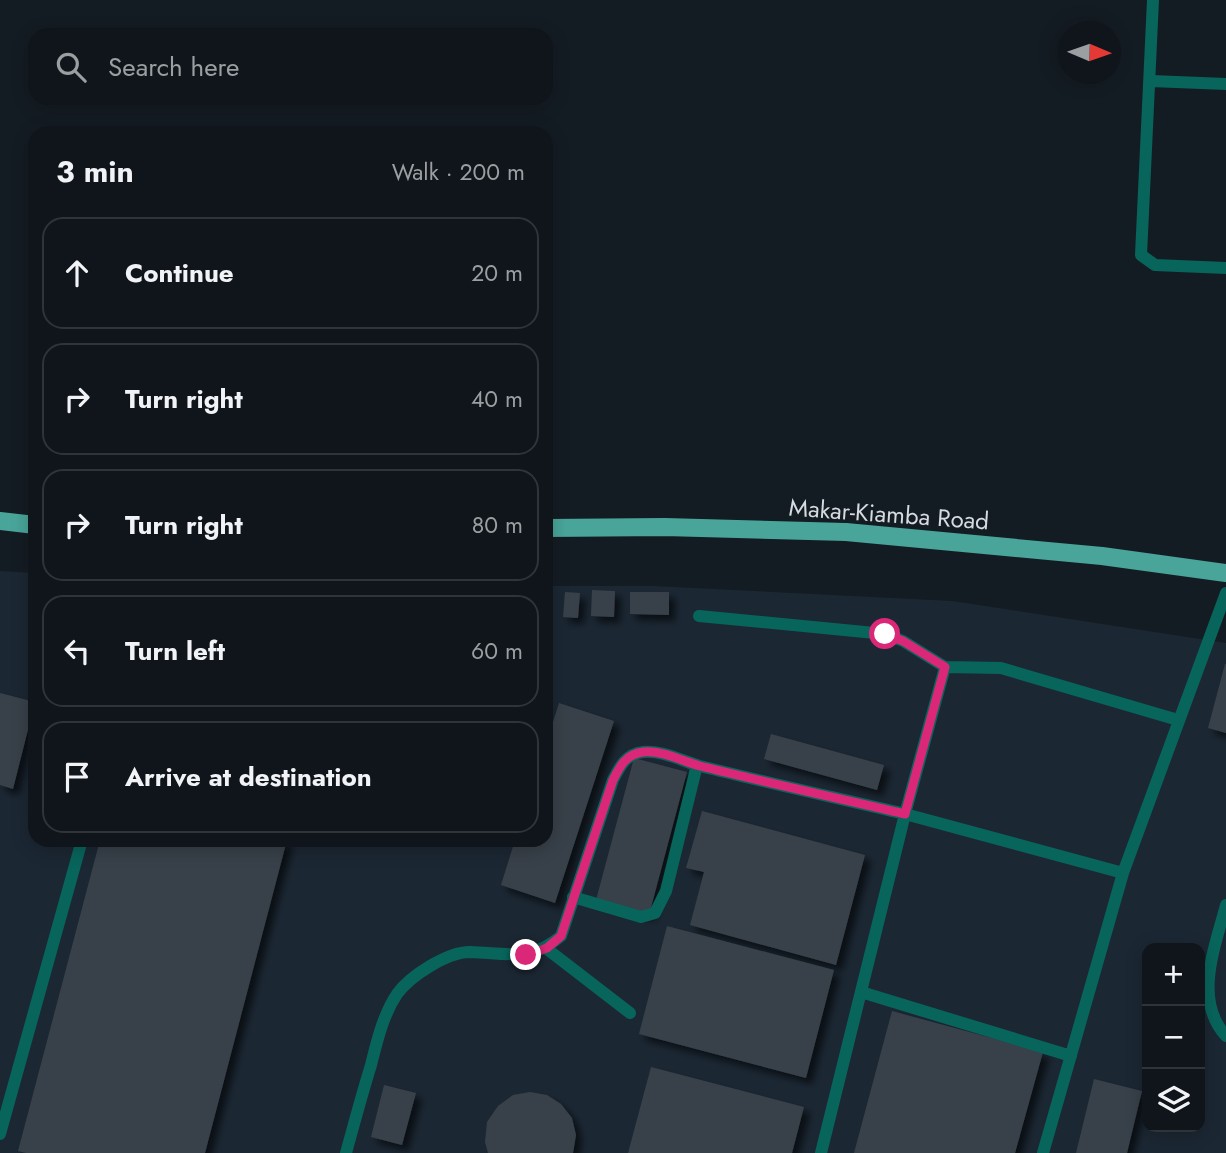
<!DOCTYPE html>
<meta charset="utf-8">
<style>
body{margin:0;font-family:Jost,sans-serif;background:#181e23;color:#f1f3f6}
.controls{position:absolute;right:21px;bottom:21px;display:grid;overflow:hidden;border-radius:14px;box-shadow:0 4px 18px #0003}
.controls button{width:63px;height:63px;display:grid;place-items:center;padding:0;border:0;border-bottom:2px solid #2f3439;background:#0f151a;color:#f1f3f6;font:35px sans-serif}
.compass{position:absolute;left:1058px;top:21px;width:63px;height:63px;border-radius:50%;background:#0f151a;box-shadow:0 4px 18px #0003;rotate:92deg}
.stop{position:absolute;width:21px;height:21px;margin:-16px;border:5px solid #db2777;border-radius:50%;background:#fff}
.stop.end{background:#db2777;border-color:#fff;box-shadow:0 2px 7px #0008}
.list{margin:0;padding:0;list-style:none}
h2{display:flex;justify-content:space-between;align-items:center;height:91px;margin:0;padding:0 28px;font-size:30px}
h2 small{font-size:23px;font-weight:400;color:#9b9fa2}
.list li{display:grid;grid-template-columns:46px 1fr auto;gap:21px;align-items:center;box-sizing:border-box;height:112px;margin:0 14px 14px;padding:0 14px;border:2px solid #2f3439;border-radius:21px}
.list b{display:block;font-size:26px;white-space:nowrap}
.list em{font-size:23px;font-style:normal;color:#9b9fa2}
.icon{flex:none;width:38px;height:38px;fill:none;stroke:currentColor;stroke-width:2;stroke-linecap:round;stroke-linejoin:round}
.map{position:relative;flex:none;width:1226px;height:1153px;overflow:hidden}
.search{position:absolute;background:#0f151a;box-shadow:0 4px 18px #0003;left:28px;top:28px;width:525px;height:77px;display:flex;align-items:center;gap:18px;box-sizing:border-box;padding:0 24px;border-radius:21px;color:#9b9fa2;font-size:26px}
.panel{position:absolute;background:#0f151a;box-shadow:0 4px 18px #0003;left:28px;top:126px;width:525px;height:721px;border-radius:21px}
.map>svg:first-child{display:block}
.built{fill:#1b2733;fill-rule:evenodd}
.building{fill:#384149;filter:url(#shadow)}
.lines{fill:none;stroke-linecap:round;stroke-linejoin:round}
.service{stroke:#08655c;stroke-width:12}
.primary{stroke:#49a59a;stroke-width:18}
.route{stroke:#db2777;stroke-width:9}
.labels{text-anchor:middle;dominant-baseline:central;stroke-width:6;stroke-linejoin:round;paint-order:stroke}
.street-label{font-size:24px;fill:#d6dbe0;stroke:#141c23}
</style>
<div class="map">
<svg width="1226" height="1153" viewBox="0 0 1226 1153">
<defs>
<filter id="shadow"><feDropShadow dx="6" dy="6" stdDeviation="3.5" flood-color="#0009"/></filter>
</defs>
<rect width="100%" height="100%" fill="#141c23"/>
<!-- built -->
<path class="built" d="M0 571 35 573V840H546V586H654L952 601 1226 643V1153H0ZM1147 948H1200V1127H1147Z"/>
<!-- building -->
<path class="building" d="M592 590 615 591 614 617 591 616Z
M565 592 580 593 578 618 563 617Z
M630 592H669V615L630 614Z
M1225 664H1226V733L1208 728Z
M0 693 35 702 13 789 0 785Z
M559 703 614 721 555 903 501 885 515 840H546V744Z
M771 734 884 765 877 790 764 759Z
M634 758 687 772 649 915 596 900Z
M702 811 865 855 836 965 690 925 704 872 686 868Z
M100 840H287L205 1153H26L18 1151Z
M667 926 834 970 806 1078 639 1034Z
M892 1011 1043 1052 1015 1153H854Z
M651 1067 804 1107 792 1153H628Z
M1094 1079 1142 1091 1127 1153H1076Z
M384 1085 416 1093 402 1145 371 1137Z
M530 1092 547 1095 561 1104 572 1118 576 1135 573 1153H488L485 1142 487 1122 498 1106 513 1095Z"/>
<g class="lines">
<!-- service -->
<path class="service" d="M1153 0 1141 255 1155 265 1226 268
M1151 81 1226 84
M699 616 885 634 903 641 945 667 1001 668 1178 720
M573 897 641 917 655 913 666 891 697 765
M1226 905C1215 947 1193 1000 1226 1036
M547 949 630 1013
M861 992 1071 1056
M0 1134 82 840
M346 1153C354 1124 362 1094 371 1065 377 1041 383 1015 397 994 410 976 447 952 470 952 507 953 531 962 561 936L613 780C620 766 626 754 643 752 662 750 682 761 700 766 768 783 837 798 905 814L945 667
M821 1153 905 814 1123 873
M1043 1153 1123 873 1226 593"/>
<!-- primary -->
<path class="primary" d="M0 521 35 525
M546 528 665 527 846 532 1102 556 1226 573"/>
</g>
<g class="lines">
<!-- route -->
<path class="route" d="M526 955 547 948 561 936 613 780C620 766 626 754 643 752 662 750 682 761 700 766 768 783 837 798 905 814L945 667 903 641 885 634"/>
</g>
<g class="labels">
<!-- street labels -->
<g class="street-label">
<text transform="translate(889 514) rotate(4)">Makar-Kiamba Road</text>
</g>
</g>
</svg>
<div class="controls">
<button>+</button>
<button>−</button>
<button><svg class="icon" aria-label="layers" viewBox="0 0 24 24"><path d="M12 4l9 5-9 5-9-5zM3 14l9 5 9-5"/></svg></button>
</div>
<svg class="compass" viewBox="-18 -18 36 36"><path d="M0-13l5 13h-10z" fill="#e53935"/><path d="M0 13l5-13h-10z" fill="#9b9fa2"/></svg>
<div class="stop" style="left:885px;top:634px"></div>
<div class="stop end" style="left:526px;top:955px"></div>
<div class="search"><svg class="icon" aria-label="search" viewBox="0 0 24 24"><circle cx="10" cy="10" r="6"/><path d="M15 15l6 6"/></svg>Search here</div>
<section class="panel">
<h2>3 min<small>Walk · 200 m</small></h2>
<ul class="list">
<li><svg class="icon" aria-label="ahead" viewBox="0 0 24 24"><path d="M12 20V5M6 11l6-6 6 6"/></svg><div><b>Continue</b></div><em>20 m</em></li>
<li><svg class="icon" aria-label="right" viewBox="0 0 24 24"><path d="M7 20v-9h11M14 6l5 5-5 5"/></svg><div><b>Turn right</b></div><em>40 m</em></li>
<li><svg class="icon" aria-label="right" viewBox="0 0 24 24"><path d="M7 20v-9h11M14 6l5 5-5 5"/></svg><div><b>Turn right</b></div><em>80 m</em></li>
<li><svg class="icon" aria-label="left" viewBox="0 0 24 24"><path d="M17 20v-9H6M10 6l-5 5 5 5"/></svg><div><b>Turn left</b></div><em>60 m</em></li>
<li><svg class="icon" aria-label="arrive" viewBox="0 0 24 24"><path d="M6 21V4h12l-3 4 3 4H6"/></svg><div><b>Arrive at destination</b></div></li>
</ul>
</section>
</div>
